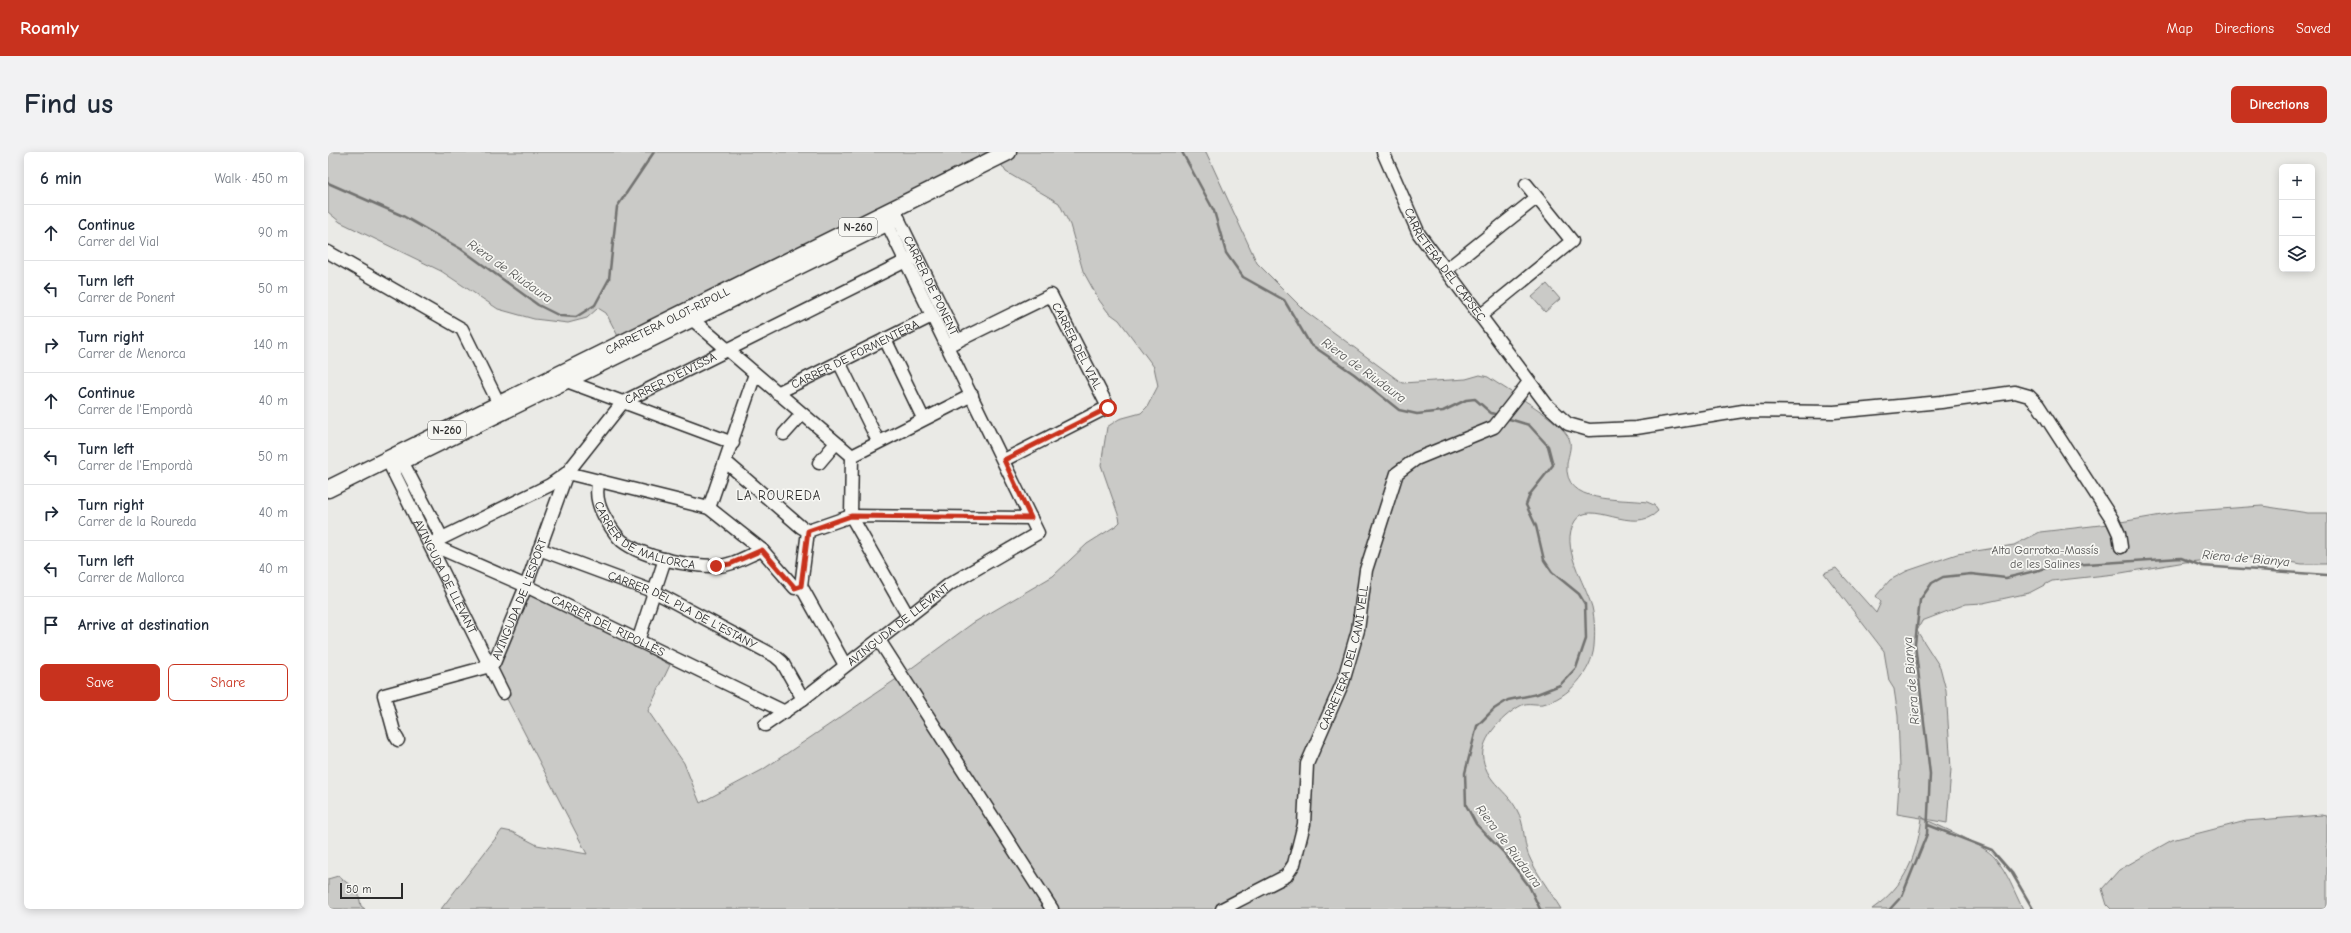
<!DOCTYPE html>
<meta charset="utf-8">
<style>
body{margin:0;font-family:"Comic Neue",sans-serif;background:#f2f2f3;color:#1f2937}
.controls{position:absolute;right:12px;top:12px;display:grid;overflow:hidden;border-radius:6px;box-shadow:0 2px 10px #0003}
.controls button{width:36px;height:36px;display:grid;place-items:center;padding:0;border:0;border-bottom:1px solid #e0e1e3;background:#fff;color:#1f2937;font:20px sans-serif}
.scale{position:absolute;left:12px;bottom:10px;width:63px;box-sizing:border-box;padding-left:4px;border:2px solid #2b2b2b;border-top:0;font-size:11px;line-height:14px;white-space:nowrap;color:#2b2b2b;-webkit-text-stroke:3px #f6f6f2;paint-order:stroke}
.stop{position:absolute;width:12px;height:12px;margin:-9px;border:3px solid #c8321e;border-radius:50%;background:#fff}
.stop.end{background:#c8321e;border-color:#fff;box-shadow:0 1px 4px #0008}
.list{margin:0;padding:0;list-style:none}
h2{display:flex;justify-content:space-between;align-items:center;height:52px;margin:0;padding:0 16px;font-size:17px}
h2 small{font-size:13px;font-weight:400;color:#747a83}
.list li{display:grid;grid-template-columns:26px 1fr auto;gap:12px;align-items:center;box-sizing:border-box;height:56px;padding:0 16px;border-top:1px solid #e0e1e3}
.list b{display:block;font-size:15px;white-space:nowrap}
.list p{margin:0;font-size:13px;white-space:nowrap;color:#747a83}
.list em{font-size:13px;font-style:normal;color:#747a83}
.actions{display:flex;gap:8px;padding:12px 16px}
.actions a{flex:1;padding:9px 0;border:1px solid #c8321e;border-radius:6px;text-align:center;font-size:14px;color:#c8321e}
.actions .main{background:#c8321e;color:#fff}
.icon{flex:none;width:22px;height:22px;fill:none;stroke:currentColor;stroke-width:2;stroke-linecap:round;stroke-linejoin:round}
.map{position:relative;flex:none;width:1999px;height:757px;overflow:hidden;border-radius:6px}
header{display:flex;align-items:center;gap:24px;box-sizing:border-box;height:56px;padding:0 20px;background:#c8321e;color:#fff}
header strong{font-size:19px}
nav{display:flex;gap:22px;margin-inline-start:auto;font-size:14px}
.intro{display:flex;align-items:center;justify-content:space-between;box-sizing:border-box;height:96px;padding:0 24px}
h1{margin:0;font-size:28px}
.button{padding:10px 18px;border-radius:6px;background:#c8321e;color:#fff;font-size:14px;font-weight:700}
main{display:flex;gap:24px;padding:0 24px}
aside{flex:1;background:#fff;border-radius:6px;box-shadow:0 2px 10px #0003}
.map>svg:first-child{display:block}
.green{fill:#cacac7;stroke:#7a7a79}
.lines{fill:none;stroke-linecap:round;stroke-linejoin:round}
.stream{stroke:#727270;stroke-width:2.5}
.minor-casing{stroke:#2b2b2b;stroke-width:15}
.major-casing{stroke:#2b2b2b;stroke-width:19}
.minor{stroke:#f6f6f2;stroke-width:12}
.major{stroke:#f6f6f2;stroke-width:16}
.route{stroke:#c8321e;stroke-width:5}
.labels{text-anchor:middle;dominant-baseline:central;stroke-width:3.5;stroke-linejoin:round;paint-order:stroke}
.shield{fill:#f6f6f2;stroke:#686867;stroke-width:1}
.shield-label{font-size:11px;font-weight:bold;fill:#2b2b2b}
.street-label{font-size:12px;fill:#2b2b2b;stroke:#f6f6f2}
.park-label{font-size:12px;fill:#535352;stroke:#f6f6f2}
.water-label{font-size:13px;font-style:italic;fill:#545453;stroke:#f6f6f2}
.neighbourhood-label{font-size:13px;letter-spacing:1px;fill:#2b2b2b;stroke:#f6f6f2}
</style>
<header>
<strong>Roamly</strong>
<nav><a>Map</a><a>Directions</a><a>Saved</a></nav>
</header>
<div class="intro"><h1>Find us</h1><a class="button">Directions</a></div>
<main>
<aside>
<h2>6 min<small>Walk · 450 m</small></h2>
<ul class="list">
<li><svg class="icon" aria-label="ahead" viewBox="0 0 24 24"><path d="M12 20V5M6 11l6-6 6 6"/></svg><div><b>Continue</b><p>Carrer del Vial</p></div><em>90 m</em></li>
<li><svg class="icon" aria-label="left" viewBox="0 0 24 24"><path d="M17 20v-9H6M10 6l-5 5 5 5"/></svg><div><b>Turn left</b><p>Carrer de Ponent</p></div><em>50 m</em></li>
<li><svg class="icon" aria-label="right" viewBox="0 0 24 24"><path d="M7 20v-9h11M14 6l5 5-5 5"/></svg><div><b>Turn right</b><p>Carrer de Menorca</p></div><em>140 m</em></li>
<li><svg class="icon" aria-label="ahead" viewBox="0 0 24 24"><path d="M12 20V5M6 11l6-6 6 6"/></svg><div><b>Continue</b><p>Carrer de l'Empordà</p></div><em>40 m</em></li>
<li><svg class="icon" aria-label="left" viewBox="0 0 24 24"><path d="M17 20v-9H6M10 6l-5 5 5 5"/></svg><div><b>Turn left</b><p>Carrer de l'Empordà</p></div><em>50 m</em></li>
<li><svg class="icon" aria-label="right" viewBox="0 0 24 24"><path d="M7 20v-9h11M14 6l5 5-5 5"/></svg><div><b>Turn right</b><p>Carrer de la Roureda</p></div><em>40 m</em></li>
<li><svg class="icon" aria-label="left" viewBox="0 0 24 24"><path d="M17 20v-9H6M10 6l-5 5 5 5"/></svg><div><b>Turn left</b><p>Carrer de Mallorca</p></div><em>40 m</em></li>
<li><svg class="icon" aria-label="arrive" viewBox="0 0 24 24"><path d="M6 21V4h12l-3 4 3 4H6"/></svg><div><b>Arrive at destination</b></div></li>
</ul>
<div class="actions"><a class="main">Save</a><a>Share</a></div>
</aside>
<div class="map">
<svg width="1999" height="757" viewBox="0 0 1999 757">
<rect width="100%" height="100%" fill="#eaeae6"/>
<filter id="ink" filterUnits="userSpaceOnUse"><feTurbulence type="fractalNoise" baseFrequency=".025" numOctaves="2"/><feDisplacementMap in="SourceGraphic" scale="8" xChannelSelector="R" yChannelSelector="G"/><feConvolveMatrix kernelMatrix="1 2 1 2 8 2 1 2 1" color-interpolation-filters="sRGB"/></filter>
<g filter="url(#ink)">
<!-- green -->
<path class="green" d="M0 0H878L929 111 977 159 1074 231 1138 227 1152 223 1160 225C1181 240 1225 263 1239 283 1246 292 1240 302 1239 312 1235 353 1293 346 1319 350L1326 353 1330 359C1305 385 1262 345 1247 369 1231 394 1257 431 1264 455 1267 468 1267 481 1266 494 1264 520 1240 546 1215 552 1208 553 1200 550 1194 553 1178 561 1151 586 1155 607 1160 632 1179 638 1189 658 1197 672 1195 688 1200 702 1208 721 1222 739 1233 757H113L174 678 184 680 209 693 259 702 162 514 204 437 342 513 320 559 356 611 372 651 434 618 461 600 570 526 645 471 725 424 759 392 789 373 792 370 791 365 773 313 779 275 791 267 813 261 819 255 830 234 826 215 791 168 780 160 771 148 755 119 742 73 731 51 678 20 673 12 292 188 278 161 270 156 259 166 240 171 206 167 170 157 113 119 12 70 0 60Z
M1219 132 1232 147 1217 160 1204 145Z
M1934 354 1980 361H1999V412H1974L1928 405 1857 410 1787 422 1724 429 1701 441 1655 451 1638 452 1594 469 1589 479 1612 515 1618 538 1623 617 1619 671 1597 667 1593 664V666L1569 662 1572 616 1570 564 1566 537 1561 529 1556 499 1496 421 1508 416 1548 461 1553 450 1548 444 1562 428 1579 419 1629 402 1686 393 1712 380 1781 372 1851 360Z
M1994 663 1999 664V757H1783L1779 753 1774 737 1791 718 1844 688 1918 669Z
M1594 666C1611 674 1657 693 1667 706 1680 721 1686 740 1695 757H1544C1578 733 1588 706 1594 666Z
M10 724 30 739 33 754 37 757H0V727Z"/>
<g class="lines">
<!-- stream -->
<path class="stream" d="M854 0 886 59 898 101 915 125 956 148 982 192 1026 222 1071 258 1089 262 1115 259 1138 248 1147 247 1163 261 1170 263
M0 31 75 64 133 97 210 153 232 164 248 165 267 153 281 127 289 55 326 0
M1178 266 1201 273 1220 294 1225 313 1202 342 1198 353 1208 374 1216 408 1224 420 1251 442 1257 452 1258 487 1248 516 1232 533 1209 542 1180 548 1166 557 1149 574 1137 621 1138 653 1148 672 1176 701 1201 734 1212 757
M1600 673 1664 698 1684 721 1705 757
M1562 757 1574 744 1599 682 1602 622 1587 492 1592 448 1604 431 1615 425 1643 422 1678 426 1727 414 1853 406 1874 414 1999 423"/>
<!-- minor casing -->
<g class="minor-casing">
<g id="minor">
<path id="s1" d="M1055 0 1091 82 1219 253 1240 272 1261 278 1308 276 1415 259 1506 260 1613 250 1687 240 1701 244 1710 253 1784 367 1791 382 1793 395"/>
<path id="s2" d="M567 60 630 189"/>
<path d="M0 100 134 177 171 252"/>
<path d="M1118 118 1208 46"/>
<path d="M1152 164 1244 89 1198 32"/>
<path d="M366 169 524 304"/>
<path d="M557 187 595 266"/>
<path id="s3" d="M619 194 723 143 780 255 676 308"/>
<path d="M511 210 550 289"/>
<path d="M241 230 405 291"/>
<path id="s4" d="M449 241 604 164"/>
<path d="M456 282 474 262"/>
<path id="s5" d="M60 309 175 541"/>
<path d="M398 310 473 375 480 379"/>
<path d="M75 311 114 386"/>
<path d="M491 311 508 291"/>
<path d="M64 316 571 67"/>
<path id="s6" d="M271 329C267 341 270 353 276 364 281 372 286 382 294 389 316 406 360 414 388 414 404 414 419 404 434 398"/>
<path d="M381 356 427 222"/>
<path id="s7" d="M102 392 222 333 239 321 295 250 588 104"/>
<path id="s8" d="M102 392 198 434 457 560"/>
<path id="s9" d="M211 397 327 440 447 504 454 510 475 547"/>
<path d="M473 434 480 379 523 364 703 366"/>
<path d="M580 464 523 364 524 304 644 243"/>
<path d="M551 488 724 757"/>
<path d="M310 489 337 407"/>
<path id="s10" d="M437 573 475 547 622 432 710 381 560 73"/>
<path id="s11" d="M70 588 67 583 56 543 162 514 166 511 198 434 239 321 381 356 434 398 467 436 473 434 517 513"/>
<path id="s12" d="M894 757 958 724 966 712 976 672 979 612 1015 530 1030 478 1038 418 1069 321 1088 307 1166 275 1201 230"/>
</g>
</g>
<!-- major casing -->
<g class="major-casing">
<g id="major">
<path id="s13" d="M0 337 680 0"/>
</g>
</g>
<!-- minor -->
<use href="#minor" class="minor"/>
<!-- major -->
<use href="#major" class="major"/>
</g>
</g>
<g class="lines" filter="url(#ink)">
<!-- route -->
<path class="route" d="M388 414 402 412 434 398 467 436 473 434 480 379 523 364 703 366 676 308 780 256"/>
</g>
<g class="labels">
<!-- shield labels -->
<g class="shield">
<rect x="511" y="66" width="38" height="18" rx="3"/>
<rect x="100" y="269" width="38" height="18" rx="3"/>
</g>
<g class="shield-label">
<text x="530" y="75">N-260</text>
<text x="119" y="278">N-260</text>
</g>
<!-- street labels -->
<g class="street-label">
<text stroke="none"><textPath href="#s1" startOffset="129">CARRETERA DEL CAPSEC</textPath></text>
<text stroke="none"><textPath href="#s2" startOffset="82">CARRER DE PONENT</textPath></text>
<text stroke="none"><textPath href="#s13" startOffset="379">CARRETERA OLOT-RIPOLL</textPath></text>
<text stroke="none"><textPath href="#s3" startOffset="173">CARRER DEL VIAL</textPath></text>
<text stroke="none"><textPath href="#s4" startOffset="87">CARRER DE FORMENTERA</textPath></text>
<text stroke="none"><textPath href="#s7" startOffset="298">CARRER D'EIVISSA</textPath></text>
<text stroke="none"><textPath href="#s6" startOffset="83">CARRER DE MALLORCA</textPath></text>
<text stroke="none"><textPath href="#s5" startOffset="129">AVINGUDA DE LLEVANT</textPath></text>
<text stroke="none"><textPath href="#s11" startOffset="231">AVINGUDA DE L'ESPORT</textPath></text>
<text stroke="none"><textPath href="#s9" startOffset="156">CARRER DEL PLA DE L'ESTANY</textPath></text>
<text stroke="none"><textPath href="#s10" startOffset="167">AVINGUDA DE LLEVANT</textPath></text>
<text stroke="none"><textPath href="#s8" startOffset="196">CARRER DEL RIPOLLÈS</textPath></text>
<text stroke="none"><textPath href="#s12" startOffset="301">CARRETERA DEL CAMÍ VELL</textPath></text>
</g>
<!-- park labels -->
<g class="park-label">
<text x="1717" y="398">Alta Garrotxa-Massís<tspan x="1717" dy="14">de les Salines</tspan></text>
</g>
<!-- water labels -->
<g class="water-label">
<text transform="translate(182 119) rotate(35)">Riera de Riudaura</text>
<text transform="translate(1036 218) rotate(36)">Riera de Riudaura</text>
<text transform="translate(1918 406) rotate(5)">Riera de Bianya</text>
<text transform="translate(1583 529) rotate(-95)">Riera de Bianya</text>
<text transform="translate(1181 694) rotate(53)">Riera de Riudaura</text>
</g>
<!-- neighbourhood labels -->
<g class="neighbourhood-label">
<text x="451" y="343">LA ROUREDA</text>
</g>
</g>
</svg>
<div class="controls">
<button>+</button>
<button>−</button>
<button><svg class="icon" aria-label="layers" viewBox="0 0 24 24"><path d="M12 4l9 5-9 5-9-5zM3 14l9 5 9-5"/></svg></button>
</div>
<div class="scale">50 m</div>
<div class="stop" style="left:780px;top:256px"></div>
<div class="stop end" style="left:388px;top:414px"></div>
</div>
</main>
